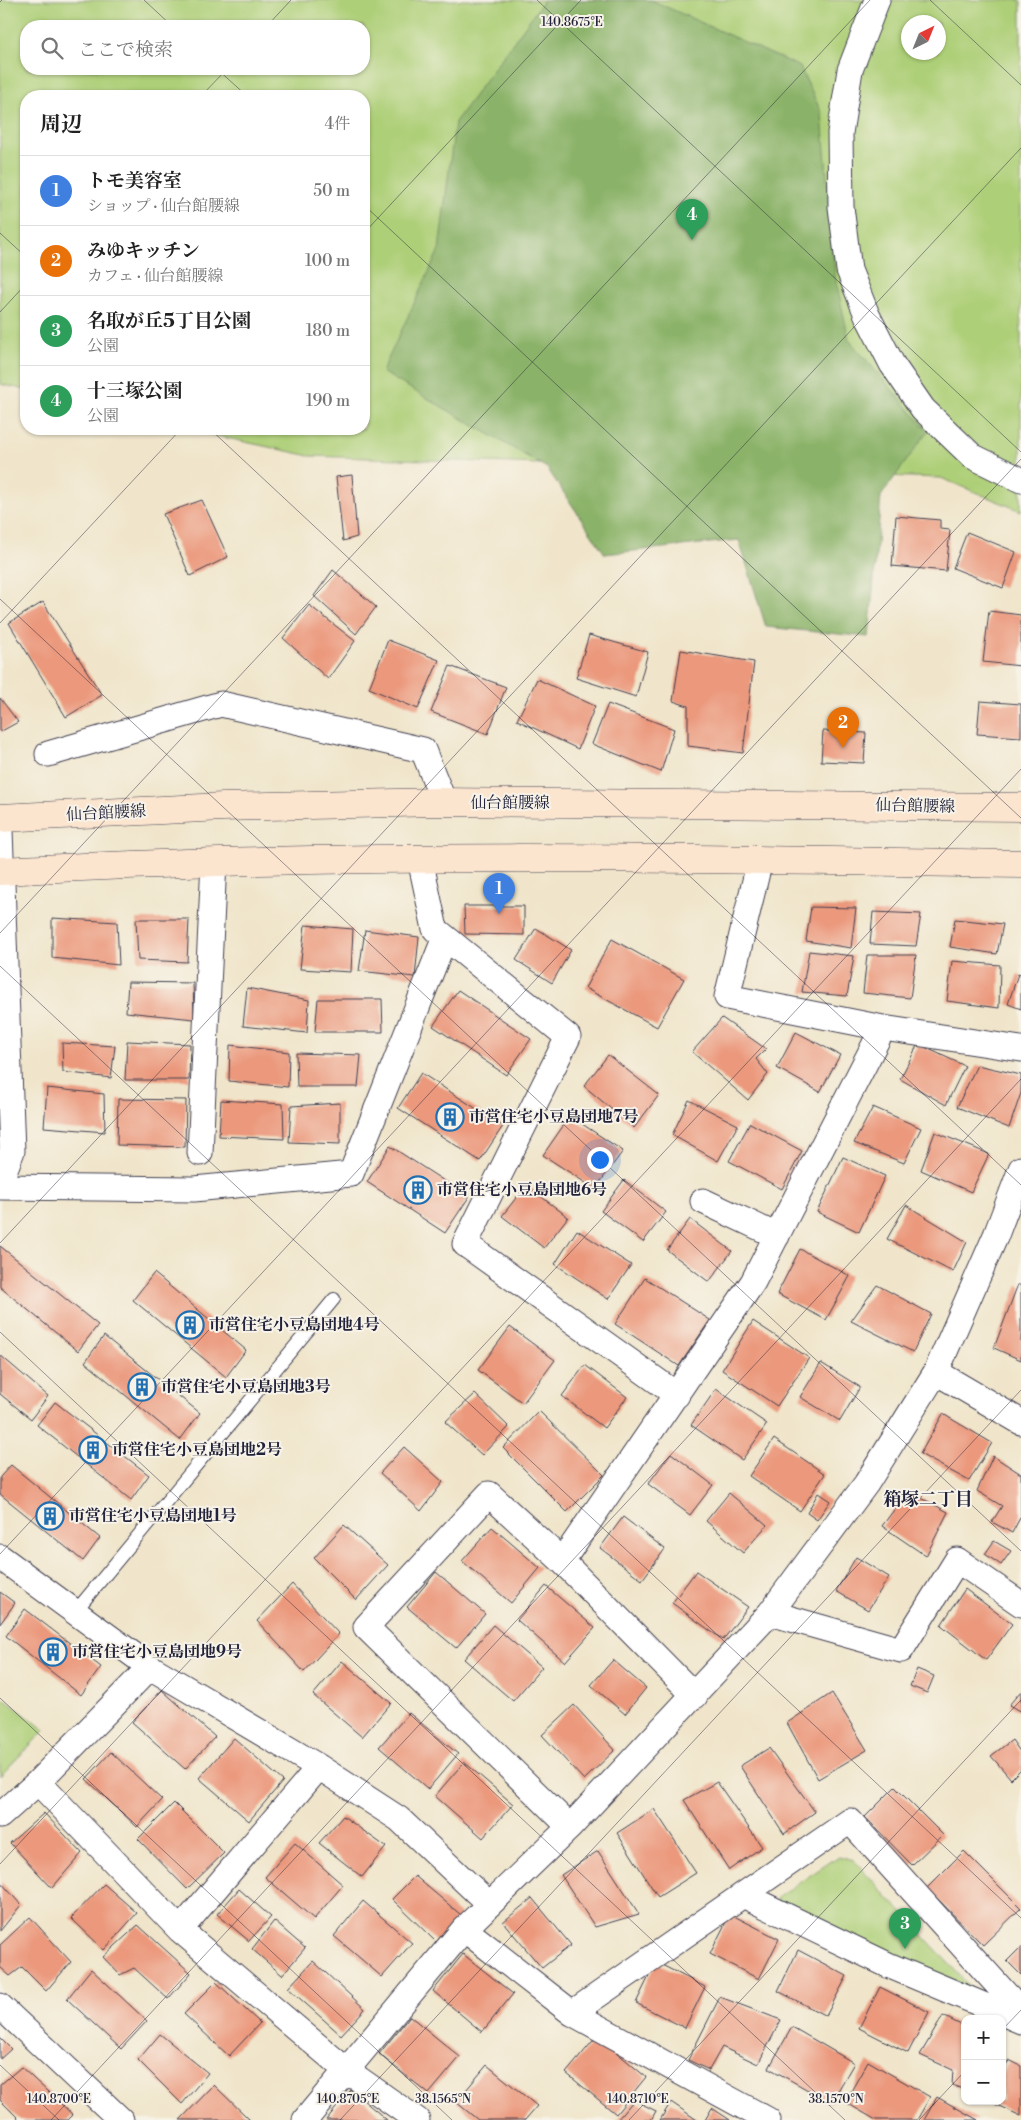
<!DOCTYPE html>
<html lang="ja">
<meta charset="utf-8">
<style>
body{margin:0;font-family:"Libre Bodoni","Noto Serif JP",serif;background:#f2f2f2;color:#222}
.controls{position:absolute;right:15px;bottom:15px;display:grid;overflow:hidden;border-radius:10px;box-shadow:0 1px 4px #0004}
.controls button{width:45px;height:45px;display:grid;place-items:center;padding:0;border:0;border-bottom:1px solid #e0e0e0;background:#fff;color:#222;font:25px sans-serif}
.compass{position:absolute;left:901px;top:15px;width:45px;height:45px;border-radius:50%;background:#fff;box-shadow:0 1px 4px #0004;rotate:43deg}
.you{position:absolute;left:599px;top:1159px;width:18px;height:18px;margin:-12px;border:4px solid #fff;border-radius:50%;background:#1a73e8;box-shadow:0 0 0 8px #1a73e833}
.badge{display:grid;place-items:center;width:32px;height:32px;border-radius:50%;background:#0f766e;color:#fff;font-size:16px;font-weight:700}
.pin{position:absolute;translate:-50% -41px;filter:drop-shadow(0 1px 2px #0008)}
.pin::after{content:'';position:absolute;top:26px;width:18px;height:15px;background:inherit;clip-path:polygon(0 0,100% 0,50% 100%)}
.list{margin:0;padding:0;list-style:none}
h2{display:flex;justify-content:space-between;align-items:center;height:65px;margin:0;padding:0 20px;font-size:21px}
h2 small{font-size:16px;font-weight:400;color:#767676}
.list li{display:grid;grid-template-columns:32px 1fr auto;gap:15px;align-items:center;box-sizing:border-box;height:70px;padding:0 20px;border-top:1px solid #e0e0e0}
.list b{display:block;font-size:19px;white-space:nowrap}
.list p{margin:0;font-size:16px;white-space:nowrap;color:#767676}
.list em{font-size:16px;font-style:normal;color:#767676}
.icon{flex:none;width:28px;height:28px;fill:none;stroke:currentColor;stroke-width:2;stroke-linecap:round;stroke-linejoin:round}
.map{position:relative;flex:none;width:1021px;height:2120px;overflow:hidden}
.search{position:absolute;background:#fff;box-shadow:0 1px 4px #0004;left:20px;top:20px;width:350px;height:55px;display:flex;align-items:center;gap:12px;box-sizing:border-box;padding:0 18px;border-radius:20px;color:#767676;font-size:19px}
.panel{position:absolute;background:#fff;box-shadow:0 1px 4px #0004;left:20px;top:90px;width:350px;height:345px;border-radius:20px}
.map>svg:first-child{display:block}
.green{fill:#adcf77;stroke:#687859;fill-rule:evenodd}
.forest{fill:#8ab268;stroke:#566a52}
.building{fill:#eb987c}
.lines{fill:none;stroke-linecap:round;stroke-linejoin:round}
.service-casing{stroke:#413f50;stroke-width:14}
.minor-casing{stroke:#413f50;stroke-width:27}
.secondary-casing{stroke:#413f50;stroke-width:29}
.service{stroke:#fff;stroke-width:12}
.minor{stroke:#fff;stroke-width:25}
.secondary{stroke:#fce5cf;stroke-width:28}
.ticks{fill:none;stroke:#22223b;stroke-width:1;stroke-opacity:0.45}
.labels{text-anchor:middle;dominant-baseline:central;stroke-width:4;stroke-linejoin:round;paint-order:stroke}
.street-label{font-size:16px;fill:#22223b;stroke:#f7f3e8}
.poi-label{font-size:16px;font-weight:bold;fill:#22223b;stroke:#f7f3e8;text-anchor:start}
.neighbourhood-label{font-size:18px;font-weight:bold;fill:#22223b;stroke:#f7f3e8}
.ticks-label{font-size:12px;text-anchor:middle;fill:#22223b;stroke:#f7f3e8;stroke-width:4;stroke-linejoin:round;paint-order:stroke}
</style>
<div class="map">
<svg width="1021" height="2120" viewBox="0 0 1021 2120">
<rect width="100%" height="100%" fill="#f7f3e8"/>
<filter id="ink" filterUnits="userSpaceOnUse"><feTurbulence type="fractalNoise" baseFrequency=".02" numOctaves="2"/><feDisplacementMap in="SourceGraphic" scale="10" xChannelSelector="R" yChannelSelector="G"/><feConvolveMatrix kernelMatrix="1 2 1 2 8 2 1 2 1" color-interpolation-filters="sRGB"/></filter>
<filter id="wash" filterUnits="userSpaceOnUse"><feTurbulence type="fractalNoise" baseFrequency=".0096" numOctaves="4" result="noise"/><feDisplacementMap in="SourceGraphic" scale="20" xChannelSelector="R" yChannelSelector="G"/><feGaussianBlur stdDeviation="1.12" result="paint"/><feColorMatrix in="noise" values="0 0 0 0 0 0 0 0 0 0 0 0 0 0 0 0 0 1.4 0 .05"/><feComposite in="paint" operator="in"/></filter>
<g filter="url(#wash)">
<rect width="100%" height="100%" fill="#f0e5ca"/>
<!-- green -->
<path class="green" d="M0 0H1021V511L941 478 310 456 185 429H364V96H26V390L0 384ZM908 22H938V52H908ZM26 26H364V69H26Z
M0 1696 45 1730 0 1776Z
M839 1856 854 1860 974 1991 777 1906 778 1897Z"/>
<!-- forest -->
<path class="forest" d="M544 0H651L800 67 822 114 835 276 849 340 928 431 881 496 869 637 766 627 739 540 605 554 547 468 382 372 439 250 455 122Z"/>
<g id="blocks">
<!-- building -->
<path class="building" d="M352 475 357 537 343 541 336 477Z
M202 500 228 557 190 576 163 514Z
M896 516 940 520V529L950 530 946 571 892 566Z
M967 532 1016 552 1003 588 953 568Z
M333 570 376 607 356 634 314 596Z
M43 602 102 695 66 717 9 623Z
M309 605 355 641 328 679 283 638Z
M989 611 1021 615V666L983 662Z
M589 635 648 652 636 697 576 678Z
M388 640 439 660 418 709 369 688Z
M681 650 754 662 743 753 688 746V706L673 701Z
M450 666 506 687 488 734 431 712Z
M537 679 595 706 578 749 517 720Z
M0 698 18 722 0 732Z
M980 701 1021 704V737L977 734Z
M608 704 674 729 661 772 592 744Z
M823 731 866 733 864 763 821 761Z
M464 906H524V935L465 934Z
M811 907 856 908 851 948 806 941Z
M873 912 921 914 916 946 870 944Z
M52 918 117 922 119 965 52 958Z
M136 919H189L187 962 138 960Z
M955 919 1003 924 997 954 950 947Z
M305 925 353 929 351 972 300 969Z
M536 928 571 950 552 983 516 960Z
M365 930 419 937 415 977 359 971Z
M612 939 684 979 657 1027 585 988Z
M809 951 854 956 847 996 802 992Z
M867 955H916L910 998 863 993Z
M952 961 1000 965 999 1008 947 1001Z
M1018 974 1021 975V1009L1008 1004Z
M128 982 193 983 194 1019 126 1012Z
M247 988 309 1000 307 1033 243 1026Z
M458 990 531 1039 506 1075 433 1026Z
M318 999H382L383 1032H315Z
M722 1018 766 1049 756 1059 768 1074 748 1100 692 1052Z
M796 1032 840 1055 820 1092 777 1068Z
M127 1041 190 1044 189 1080H125Z
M62 1043 115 1046 111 1078 63 1072Z
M918 1044 965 1066 946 1105 900 1079Z
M230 1045 289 1052 288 1087 229 1081Z
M296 1053 361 1055 358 1087H297Z
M608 1055 659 1095 634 1128 584 1086Z
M977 1065 1021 1075V1093L1009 1128 957 1107Z
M421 1073 503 1126 480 1161 398 1108Z
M47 1088 104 1094 105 1132 44 1127Z
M118 1099 186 1100 185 1147 117 1145Z
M221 1100 283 1104 284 1139 219 1136Z
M689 1100 738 1125 718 1161 672 1135Z
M340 1103V1144L289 1142 291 1106Z
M873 1107 921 1128 904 1163 854 1143Z
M570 1116 623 1151 595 1189 543 1155Z
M750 1123 802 1151 782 1189 729 1161Z
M935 1132 989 1154 971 1192 921 1170Z
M390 1146 469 1197 445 1233 367 1182Z
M843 1157 885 1176 859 1232 817 1212Z
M624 1180 666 1212 643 1242 601 1211Z
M526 1185 568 1217 544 1248 502 1216Z
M906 1205 967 1242 953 1272 887 1239Z
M690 1219 732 1251 709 1282 667 1250Z
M577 1230 631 1265 608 1299 555 1264Z
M0 1246 98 1325 78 1351 0 1287Z
M800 1249 850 1276 826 1320 777 1294Z
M154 1273 246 1350 226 1377 133 1300Z
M645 1278 710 1320 679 1366 615 1324Z
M1018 1284 1021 1286V1360L994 1348Z
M877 1285 931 1314 913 1352 851 1321Z
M753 1321 809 1358 777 1406 722 1370Z
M510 1327 555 1360 523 1403 478 1370Z
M104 1336 200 1413 180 1440 85 1362Z
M0 1355 48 1396 31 1419 0 1394Z
M821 1363 860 1387 840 1421 800 1397Z
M585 1365 627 1397 604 1428 562 1396Z
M716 1389 767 1424 742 1460 691 1425Z
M475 1394 509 1427 482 1455 445 1422Z
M55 1402 149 1475 131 1500 37 1425Z
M539 1411 604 1475 567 1512 503 1448Z
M943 1414 992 1443 969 1481 920 1454Z
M774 1439 825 1474 800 1511 749 1476Z
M404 1447 443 1482 421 1511 380 1473Z
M671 1453 713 1485 690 1515 648 1484Z
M993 1456 1021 1474V1516L1012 1533 992 1522 1002 1506 977 1491Z
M11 1465 100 1538 83 1561 0 1494V1477Z
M908 1491 948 1512 926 1556 882 1526Z
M729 1493 767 1525 743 1553 706 1521Z
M818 1493 830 1501 817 1520 807 1513Z
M623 1517 665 1549 642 1580 600 1548Z
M344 1525 388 1565 356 1600 314 1558Z
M492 1527 540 1568 511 1603 462 1561Z
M994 1541 1011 1551 1001 1565 985 1554Z
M856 1557 889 1577 868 1610 836 1591Z
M696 1571 748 1607 723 1640 672 1603Z
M436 1572 485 1614 456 1648 407 1607Z
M292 1584 339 1634 304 1672 257 1621Z
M546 1586 595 1628 565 1662 517 1620Z
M965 1589 1012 1624 986 1660 941 1625Z
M0 1592 15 1603 0 1624Z
M25 1609 101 1667 81 1695 6 1636Z
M493 1625 542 1667 513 1701 464 1659Z
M613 1660 646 1688 625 1714 591 1685Z
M342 1661 391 1703 362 1737 313 1695Z
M917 1669 934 1676 927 1693 910 1686Z
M162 1690 215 1737 185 1769 132 1722Z
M1021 1691V1712L1009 1705Z
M832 1693 867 1750 818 1779 787 1723Z
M574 1705 615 1750 584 1780 542 1735Z
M409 1713 458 1754 428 1789 379 1747Z
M234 1738 283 1781 249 1821 199 1778Z
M1012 1740 1021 1753V1769L1011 1779 991 1756Z
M769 1748 815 1812 784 1834 740 1766Z
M111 1752 162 1800 137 1827 86 1779Z
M464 1762 513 1804 483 1838 435 1796Z
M717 1782 762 1847 729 1870 684 1800Z
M895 1787 943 1835 912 1865 865 1817Z
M174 1803 224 1853 187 1889 138 1839Z
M654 1809 696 1873 658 1897 617 1833Z
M44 1813 82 1853 52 1888 10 1843Z
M343 1816 386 1847 362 1877 319 1843Z
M295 1843 343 1885 314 1919 265 1877Z
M598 1851 639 1914 595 1927 561 1875Z
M964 1851 1021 1908 983 1945 927 1888Z
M415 1876 461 1915 436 1942 392 1899Z
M0 1881 21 1905 0 1931Z
M104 1884 137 1913 104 1950 71 1918Z
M239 1889 271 1917 249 1941 217 1914Z
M532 1898 571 1945 542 1968 503 1922Z
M363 1901 412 1943 382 1977 334 1936Z
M730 1914 779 1939 759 1979 710 1954Z
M30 1917 71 1962 46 1991 22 1967 10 1976 0 1967V1945Z
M274 1921 305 1948 282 1975 252 1949Z
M138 1925 191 1973 168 1999 134 1968 120 1975 103 1957Z
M1021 1947V1975L1007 1961Z
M798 1950 847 1976 826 2016 778 1991Z
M463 1954 513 1994 482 2032 433 1991Z
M313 1961 365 2009 341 2035 288 1988Z
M656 1962 705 1987 685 2028 636 2003Z
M91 1969 147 2021 121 2049 67 1999Z
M216 1982 260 2023 229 2056 184 2014Z
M880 1987 929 2012 908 2053 859 2028Z
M720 1997 781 2020 758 2064 722 2047 709 2070 688 2060Z
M410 2016 460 2057 429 2094 379 2054Z
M943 2016 965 2027V2090L952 2085 953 2070 920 2055Z
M792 2027 854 2063 831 2103 769 2068Z
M160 2034 208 2073 182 2104 138 2060Z
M597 2036 646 2077 616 2114 566 2073Z
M0 2038 11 2049 0 2059Z
M1009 2060 1021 2066V2116L988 2101H1002V2074Z
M868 2061 930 2097 917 2120H876L845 2102Z
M487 2065 537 2106 525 2120H478L456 2102Z
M21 2067 73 2115 68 2120H20L0 2100V2085Z
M214 2085 250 2120H180Z
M351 2090 387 2120H326Z
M937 2097 978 2120H924Z
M634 2100 656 2111 651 2120H617Z
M671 2102 697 2120H660Z
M712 2108 730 2120H705Z"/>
</g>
</g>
<g filter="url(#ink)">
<use href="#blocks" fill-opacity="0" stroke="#413f50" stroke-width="1"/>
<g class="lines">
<!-- service casing -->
<g class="service-casing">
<path id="service" d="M74 1613 334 1299"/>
</g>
<!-- minor casing -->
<g class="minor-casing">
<path id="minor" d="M877 0 850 70 840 133 841 207 849 270 867 315 892 364 923 409 972 456 1021 480
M48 754 221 704 423 750 444 802
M0 830 12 1151 0 1182
M420 859 435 929 568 1037 465 1244 677 1395
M760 860 727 997 883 1028 1021 1049
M200 1153 214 862
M0 1187 194 1189 351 1174 445 937
M703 1201 777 1236
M936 1372 1021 1422
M0 1557 150 1667 319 1767 399 1819 489 1904
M562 1561 753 1282 883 1028
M770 1613 901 1650 957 1560 1021 1604
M38 1782 180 1930 346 2070 417 2120
M0 1816 38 1782 150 1667
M570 1827 366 1627 489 1494 562 1561 695 1696
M743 1895 888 1965 1021 2021
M464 1929 572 2013 768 2120
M180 1930 319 1767
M0 2006 121 2120
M572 2013 850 1821 1021 2011
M305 2120 464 1929 570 1827 770 1613 866 1484 936 1372 996 1235 1021 1169"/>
</g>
<!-- secondary casing -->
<g class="secondary-casing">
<path id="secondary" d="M0 818 223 807 437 802 1021 807
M0 871C340 852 681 858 1021 864"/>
</g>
<!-- service -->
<use href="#service" class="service"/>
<!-- minor -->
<use href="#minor" class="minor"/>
<!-- secondary -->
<use href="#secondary" class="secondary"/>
</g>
</g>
<!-- ticks -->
<path class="ticks" d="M144 0 172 26M537 0 1021 452M930 0 1021 85M0 2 2 0M267 26 291 0M217 69 247 96M201 96 227 69M364 205 1021 818M0 233 26 257M364 233 581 0M0 312 26 284M210 429 1021 1185M0 599 1021 1551M0 623 181 429M0 933 870 0M0 966 1021 1918M0 1243 1021 148M0 1332 845 2120M0 1554 1021 459M0 1698 452 2120M0 1864 1021 769M1002 2030 1021 2010M0 2065 59 2120M51 2120 1021 1079M340 2120 1021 1390M629 2120 1021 1700M919 2120 965 2071"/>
<!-- icons -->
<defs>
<g id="building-ring" transform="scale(1.4375)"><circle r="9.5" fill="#f7f3e8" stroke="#1f6fb2" stroke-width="1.5"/><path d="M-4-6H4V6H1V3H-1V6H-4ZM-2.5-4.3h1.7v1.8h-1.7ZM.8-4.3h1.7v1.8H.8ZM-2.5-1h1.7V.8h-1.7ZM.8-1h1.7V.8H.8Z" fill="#1f6fb2"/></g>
</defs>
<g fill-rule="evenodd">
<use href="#building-ring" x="450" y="1117"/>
<use href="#building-ring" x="418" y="1190"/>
<use href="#building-ring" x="190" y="1325"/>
<use href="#building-ring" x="142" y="1387"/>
<use href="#building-ring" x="93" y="1450"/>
<use href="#building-ring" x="50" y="1516"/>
<use href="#building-ring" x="53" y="1652"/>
</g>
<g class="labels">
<!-- street labels -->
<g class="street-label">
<text x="510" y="803">仙台館腰線</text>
<text transform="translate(915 806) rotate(1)">仙台館腰線</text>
<text transform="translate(106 813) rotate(-3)">仙台館腰線</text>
</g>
<!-- poi labels -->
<g class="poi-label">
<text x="469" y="1117">市営住宅小豆島団地7号</text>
<text x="437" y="1190">市営住宅小豆島団地6号</text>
<text x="209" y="1325">市営住宅小豆島団地4号</text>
<text x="161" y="1387">市営住宅小豆島団地3号</text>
<text x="112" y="1450">市営住宅小豆島団地2号</text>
<text x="69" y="1516">市営住宅小豆島団地1号</text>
<text x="72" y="1652">市営住宅小豆島団地9号</text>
</g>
<!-- neighbourhood labels -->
<g class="neighbourhood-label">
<text x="928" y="1499">箱塚二丁目</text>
</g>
</g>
<g class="ticks-label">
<text x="572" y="26">140.8675°E</text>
<text x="59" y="2103">140.8700°E</text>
<text x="348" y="2103">140.8705°E</text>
<text x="638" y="2103">140.8710°E</text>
<text x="443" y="2103">38.1565°N</text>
<text x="836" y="2103">38.1570°N</text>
</g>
</svg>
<div class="controls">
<button>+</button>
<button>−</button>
</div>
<svg class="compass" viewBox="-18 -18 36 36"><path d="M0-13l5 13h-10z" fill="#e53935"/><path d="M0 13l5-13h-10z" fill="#767676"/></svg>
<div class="you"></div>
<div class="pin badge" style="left:499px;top:914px;background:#3f7fe0">1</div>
<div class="pin badge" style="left:843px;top:748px;background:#e8710a">2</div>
<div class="pin badge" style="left:905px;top:1949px;background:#2e9e5b">3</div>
<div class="pin badge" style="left:692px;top:240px;background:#2e9e5b">4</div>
<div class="search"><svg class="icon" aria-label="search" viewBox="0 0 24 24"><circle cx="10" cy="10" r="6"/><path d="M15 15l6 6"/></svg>ここで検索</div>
<section class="panel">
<h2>周辺<small>4件</small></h2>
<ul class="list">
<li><span class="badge" style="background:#3f7fe0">1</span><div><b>トモ美容室</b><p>ショップ · 仙台館腰線</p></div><em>50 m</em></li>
<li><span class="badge" style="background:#e8710a">2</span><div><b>みゆキッチン</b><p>カフェ · 仙台館腰線</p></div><em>100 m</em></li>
<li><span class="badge" style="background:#2e9e5b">3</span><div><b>名取が丘5丁目公園</b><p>公園</p></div><em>180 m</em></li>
<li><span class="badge" style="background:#2e9e5b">4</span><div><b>十三塚公園</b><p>公園</p></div><em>190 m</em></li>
</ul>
</section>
</div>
